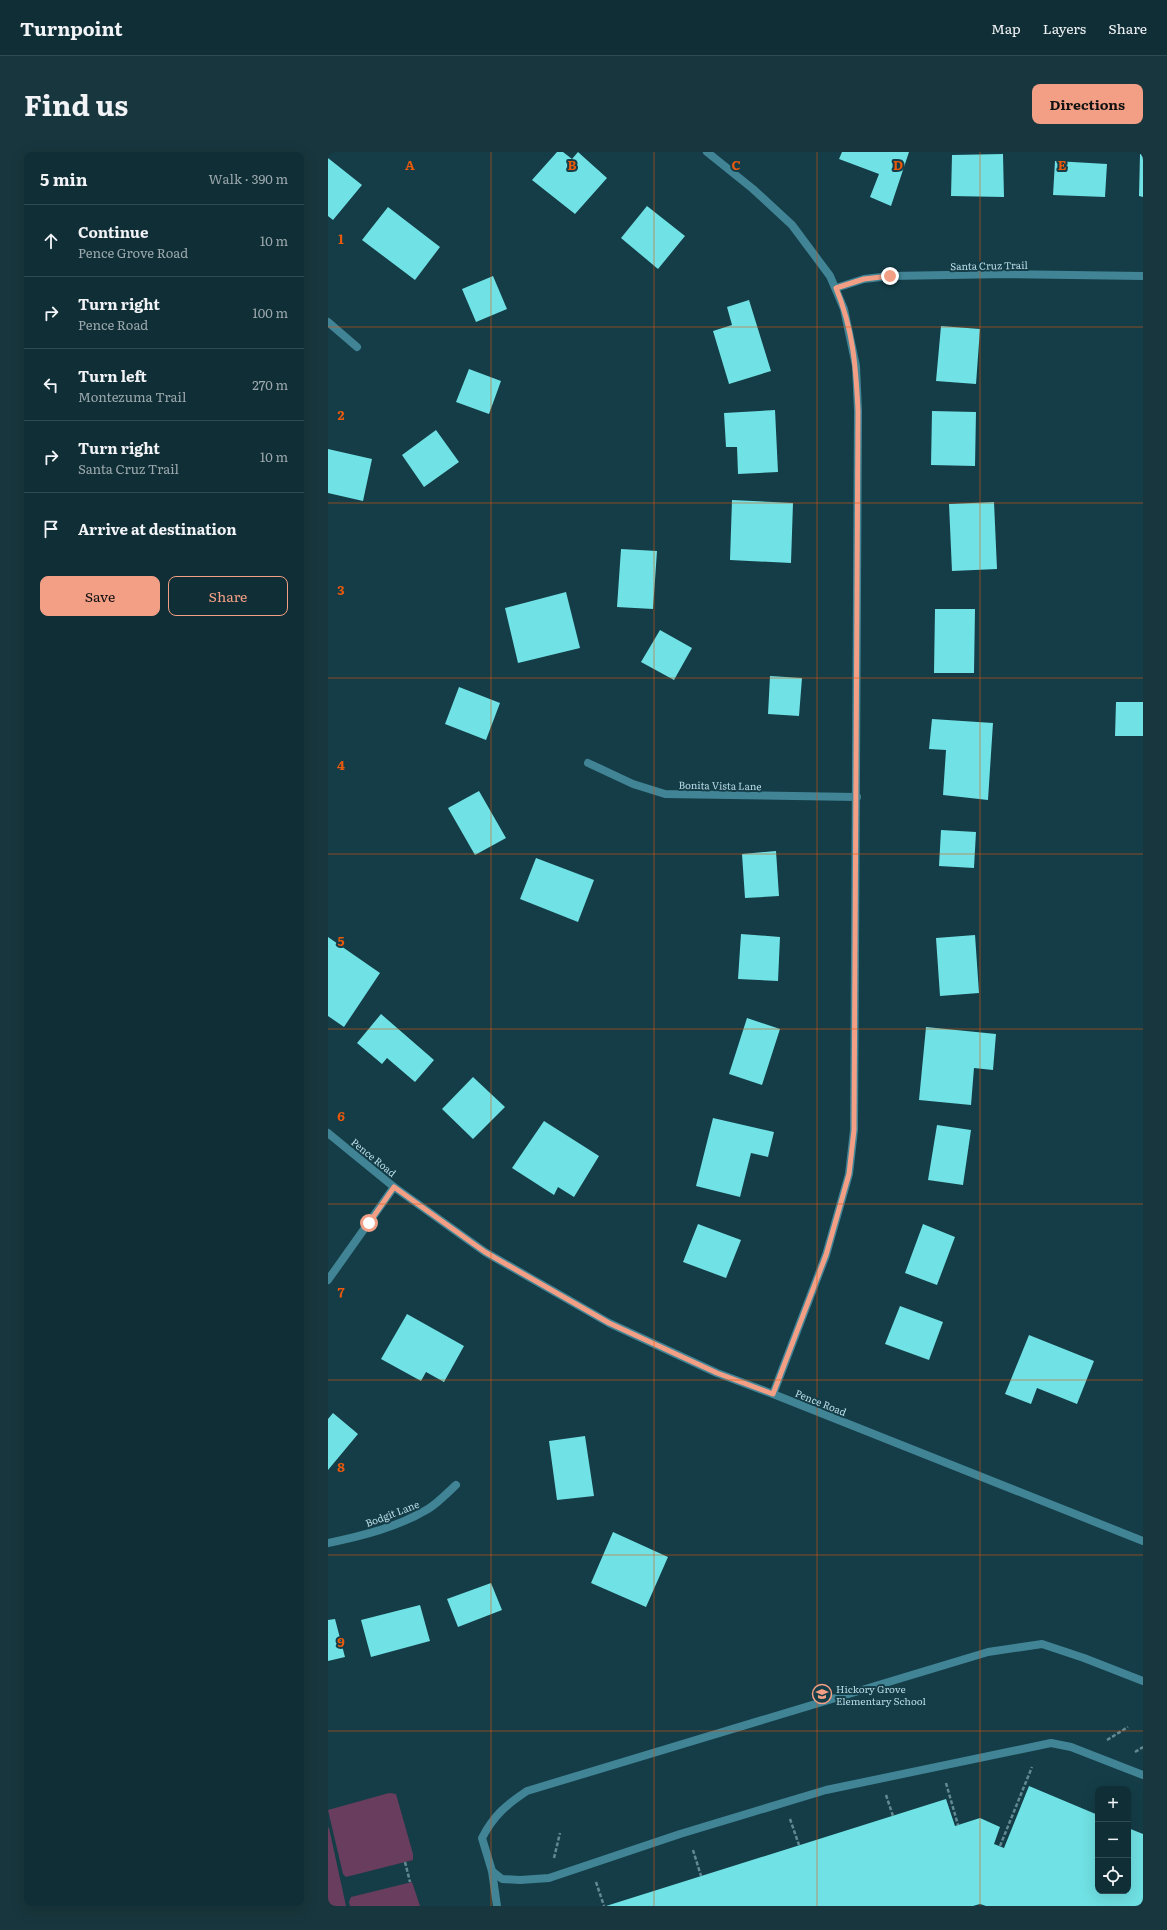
<!DOCTYPE html>
<meta charset="utf-8">
<style>
body{margin:0;font-family:Literata,serif;background:#18363d;color:#f1f3f6}
.controls{position:absolute;right:12px;bottom:12px;display:grid;overflow:hidden;border-radius:8px;box-shadow:0 4px 16px #0002}
.controls button{width:36px;height:36px;display:grid;place-items:center;padding:0;border:0;border-bottom:1px solid #2f4a50;background:#0f2e35;color:#f1f3f6;font:20px sans-serif}
.stop{position:absolute;width:12px;height:12px;margin:-9px;border:3px solid #f39f85;border-radius:50%;background:#fff}
.stop.end{background:#f39f85;border-color:#fff;box-shadow:0 1px 4px #0008}
.list{margin:0;padding:0;list-style:none}
h2{display:flex;justify-content:space-between;align-items:center;height:52px;margin:0;padding:0 16px;font-size:17px}
h2 small{font-size:13px;font-weight:400;color:#9ba8ad}
.list li{display:grid;grid-template-columns:26px 1fr auto;gap:12px;align-items:center;box-sizing:border-box;height:72px;padding:0 16px;border-top:1px solid #2f4a50}
.list b{display:block;font-size:15px;white-space:nowrap}
.list p{margin:0;font-size:13px;white-space:nowrap;color:#9ba8ad}
.list em{font-size:13px;font-style:normal;color:#9ba8ad}
.actions{display:flex;gap:8px;padding:12px 16px}
.actions a{flex:1;padding:9px 0;border:1px solid #f39f85;border-radius:8px;text-align:center;font-size:14px;color:#f39f85}
.actions .main{background:#f39f85;color:#111}
.icon{flex:none;width:22px;height:22px;fill:none;stroke:currentColor;stroke-width:2;stroke-linecap:round;stroke-linejoin:round}
.map{position:relative;flex:none;width:815px;height:1754px;overflow:hidden;border-radius:8px}
header{display:flex;align-items:center;gap:24px;box-sizing:border-box;height:56px;padding:0 20px;background:#0f2e35;border-bottom:1px solid #2f4a50}
header strong{font-size:19px}
nav{display:flex;gap:22px;margin-inline-start:auto;font-size:14px}
.intro{display:flex;align-items:center;justify-content:space-between;box-sizing:border-box;height:96px;padding:0 24px}
h1{margin:0;font-size:28px}
.button{padding:10px 18px;border-radius:8px;background:#f39f85;color:#111;font-size:14px;font-weight:700}
main{display:flex;gap:24px;padding:0 24px}
aside{flex:1;background:#0f2e35;border-radius:8px;box-shadow:0 4px 16px #0002}
.map>svg:first-child{display:block}
.green{fill:#693d5d}
.building{fill:#70e1e4}
.lines{fill:none;stroke-linecap:round;stroke-linejoin:round}
.path{stroke:#638993;stroke-width:2.5;stroke-dasharray:4 2;stroke-linecap:butt}
.service{stroke:#418496;stroke-width:8}
.minor{stroke:#418496;stroke-width:8}
.tertiary{stroke:#418496;stroke-width:8}
.route{stroke:#f39f85;stroke-width:5}
.grid{fill:none;stroke:#e8590c;stroke-width:1;stroke-opacity:0.55}
.labels{text-anchor:middle;dominant-baseline:central;stroke-width:4;stroke-linejoin:round;paint-order:stroke}
.street-label{font-size:10px;fill:#b8dbe6;stroke:#143d47}
.poi-label{font-size:10px;fill:#b8dbe6;stroke:#143d47;text-anchor:start}
.grid-label{font-size:13px;text-anchor:middle;font-weight:bold;fill:#e8590c;stroke:#143d47;stroke-width:4;stroke-linejoin:round;paint-order:stroke}
</style>
<header>
<strong>Turnpoint</strong>
<nav><a>Map</a><a>Layers</a><a>Share</a></nav>
</header>
<div class="intro"><h1>Find us</h1><a class="button">Directions</a></div>
<main>
<aside>
<h2>5 min<small>Walk · 390 m</small></h2>
<ul class="list">
<li><svg class="icon" aria-label="ahead" viewBox="0 0 24 24"><path d="M12 20V5M6 11l6-6 6 6"/></svg><div><b>Continue</b><p>Pence Grove Road</p></div><em>10 m</em></li>
<li><svg class="icon" aria-label="right" viewBox="0 0 24 24"><path d="M7 20v-9h11M14 6l5 5-5 5"/></svg><div><b>Turn right</b><p>Pence Road</p></div><em>100 m</em></li>
<li><svg class="icon" aria-label="left" viewBox="0 0 24 24"><path d="M17 20v-9H6M10 6l-5 5 5 5"/></svg><div><b>Turn left</b><p>Montezuma Trail</p></div><em>270 m</em></li>
<li><svg class="icon" aria-label="right" viewBox="0 0 24 24"><path d="M7 20v-9h11M14 6l5 5-5 5"/></svg><div><b>Turn right</b><p>Santa Cruz Trail</p></div><em>10 m</em></li>
<li><svg class="icon" aria-label="arrive" viewBox="0 0 24 24"><path d="M6 21V4h12l-3 4 3 4H6"/></svg><div><b>Arrive at destination</b></div></li>
</ul>
<div class="actions"><a class="main">Save</a><a>Share</a></div>
</aside>
<div class="map">
<svg width="815" height="1754" viewBox="0 0 815 1754">
<rect width="100%" height="100%" fill="#143d47"/>
<!-- green -->
<path class="green" d="M61 1641 68 1642 85 1702V1708L18 1725 15 1722 0 1658Z
M0 1675 1 1676 18 1754H0Z
M84 1730 92 1754H22L21 1750 23 1745Z"/>
<!-- building -->
<path class="building" d="M229 0H235L244 7 250 0 279 26 247 62 204 28Z
M514 0H581L563 54 542 45 551 22 511 7Z
M675 2 676 45 623 44 624 3Z
M812 2H815V45L811 44Z
M0 6 34 33 5 68 0 64Z
M727 9 779 12 777 45 725 43Z
M319 54 357 84 330 117 293 86Z
M60 55 112 95 87 128 34 88Z
M165 124 179 157 148 170 134 137Z
M421 148 443 219 401 232 385 179 404 173 399 155Z
M613 174 652 177 648 232 608 229Z
M141 217 173 229 161 262 128 250Z
M447 258 450 320 410 322 409 295H398L396 261Z
M604 259 648 260 647 314 603 313Z
M108 278 131 310 96 335 74 303Z
M0 297 44 307 35 349 0 341Z
M404 348 465 351 463 411 402 408Z
M666 350 669 417 624 419 621 352Z
M293 397 329 399 325 457 289 455Z
M238 440 252 496 190 511 177 456Z
M607 457H647L646 521H606Z
M332 478 364 496 346 528 313 510Z
M442 524 474 526 471 564 440 562Z
M131 535 172 551 158 588 117 572Z
M788 550H815V584H787Z
M604 567 665 571 660 648 615 643 618 598 601 597Z
M151 639 178 686 147 703 120 656Z
M613 678 648 680 646 716 611 714Z
M448 699 451 744 417 746 414 702Z
M208 706 266 728 250 770 192 747Z
M413 782 452 785 450 829 410 827Z
M647 783 651 841 612 844 608 786Z
M0 785 52 821 16 875 0 864Z
M53 862 106 908 87 930 59 906 54 912 29 891Z
M419 866 452 877 434 933 401 922Z
M598 875 668 882 665 918 646 916 643 953 591 948Z
M145 925 177 955 145 987 114 957Z
M385 966 446 980 440 1005 423 1001 412 1045 368 1034Z
M216 969 271 1004 246 1045 230 1035 226 1043 184 1016Z
M609 973 643 978 635 1033 600 1028Z
M370 1072 413 1088 398 1126 355 1110Z
M595 1072 627 1085 609 1133 577 1121Z
M572 1154 615 1170 601 1208 557 1192Z
M79 1162 136 1194 116 1230 98 1220 93 1229 53 1207Z
M701 1183 766 1209 749 1252 709 1236 703 1252 677 1242Z
M5 1261 30 1282 0 1318V1267Z
M257 1284 266 1344 229 1348 221 1289Z
M285 1380 340 1405 318 1455 263 1431Z
M163 1431 174 1458 130 1475 119 1447Z
M92 1453 102 1489 43 1505 33 1468Z
M7 1467 17 1505 0 1509V1468Z
M701 1634 770 1663V1739H800V1676L815 1682V1754H658L652 1752 645 1754H278L618 1647 627 1674 652 1666 672 1675 666 1692 676 1696Z"/>
<g class="lines">
<!-- path -->
<path class="path" d="M779 1588 800 1575
M807 1600 815 1595
M618 1631 630 1673
M558 1643 565 1664
M462 1667 471 1693
M672 1694 704 1615
M365 1698 373 1724
M226 1706 232 1681
M77 1710 82 1730
M268 1730 276 1754"/>
<!-- service -->
<path class="service" d="M164 1719 174 1727 192 1728 221 1726 352 1682 498 1638 723 1591 743 1595 815 1623
M169 1754 164 1719 154 1686C166 1663 178 1653 199 1639L660 1500 714 1492 756 1506 815 1529"/>
<!-- minor -->
<path class="minor" d="M379 0 425 37 464 73 502 124 516 157 528 214 530 259 526 978 521 1022 498 1103 445 1242
M508 136 536 127 562 124 679 122 815 124
M0 170 29 195
M260 611 305 632 337 642 529 645
M0 1128 66 1035
M0 1391C34 1384 70 1375 100 1357 110 1351 119 1341 128 1333"/>
<!-- tertiary -->
<path class="tertiary" d="M0 981 66 1035 157 1100 281 1171 389 1221 445 1242 815 1389"/>
</g>
<g class="lines">
<!-- route -->
<path class="route" d="M41 1071 66 1035 157 1100 281 1171 389 1221 445 1242 498 1103 521 1022 526 978 530 259C528 215 525 177 508 136L536 127 562 124"/>
</g>
<!-- grid -->
<path class="grid" d="M163 0V1754M326 0V1754M489 0V1754M652 0V1754M0 175H815M0 351H815M0 526H815M0 702H815M0 877H815M0 1052H815M0 1228H815M0 1403H815M0 1579H815"/>
<!-- icons -->
<defs>
<g id="school-ring" transform="scale(1)"><circle r="9.5" fill="#143d47" stroke="#f39f85" stroke-width="1.5"/><path d="M0-5L7-2L0 1L-7-2ZM-4 1L0 2.5L4 1V4Q0 6-4 4Z" fill="#f39f85"/></g>
</defs>
<g fill-rule="evenodd">
<use href="#school-ring" x="494" y="1542"/>
</g>
<g class="labels">
<!-- street labels -->
<g class="street-label">
<text transform="translate(661 113) rotate(-1)">Santa Cruz Trail</text>
<text transform="translate(392 633) rotate(1)">Bonita Vista Lane</text>
<text transform="translate(46 1005) rotate(39)">Pence Road</text>
<text transform="translate(493 1250) rotate(22)">Pence Road</text>
<text transform="translate(64 1361) rotate(-21)">Bodgit Lane</text>
</g>
<!-- poi labels -->
<g class="poi-label">
<text x="508" y="1536">Hickory Grove<tspan x="508" dy="12">Elementary School</tspan></text>
</g>
</g>
<g class="grid-label">
<text x="82" y="18">A</text>
<text x="244" y="18">B</text>
<text x="408" y="18">C</text>
<text x="570" y="18">D</text>
<text x="734" y="18">E</text>
<text x="13" y="92">1</text>
<text x="13" y="268">2</text>
<text x="13" y="443">3</text>
<text x="13" y="618">4</text>
<text x="13" y="794">5</text>
<text x="13" y="969">6</text>
<text x="13" y="1145">7</text>
<text x="13" y="1320">8</text>
<text x="13" y="1495">9</text>
</g>
</svg>
<div class="controls">
<button>+</button>
<button>−</button>
<button><svg class="icon" aria-label="locate" viewBox="0 0 24 24"><circle cx="12" cy="12" r="6"/><path d="M12 2v4M12 18v4M2 12h4M18 12h4"/></svg></button>
</div>
<div class="stop" style="left:41px;top:1071px"></div>
<div class="stop end" style="left:562px;top:124px"></div>
</div>
</main>
